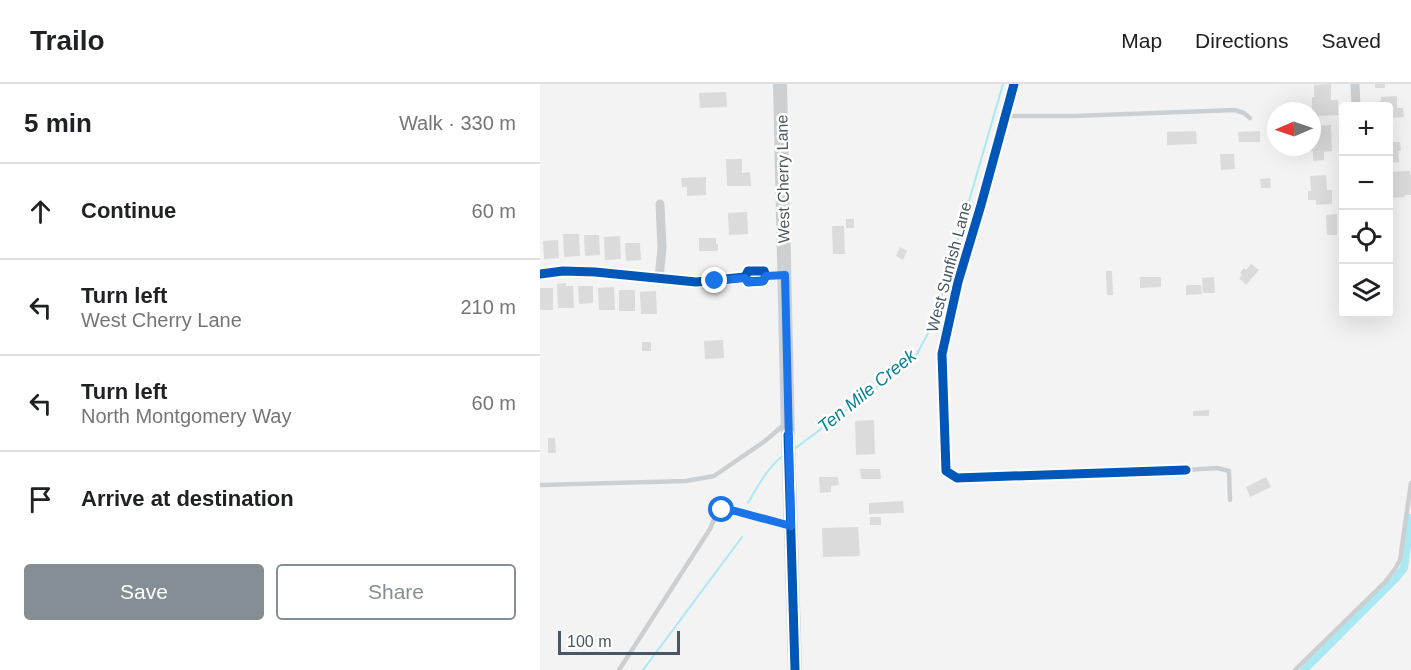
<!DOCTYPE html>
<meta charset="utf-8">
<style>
body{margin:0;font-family:Arial,sans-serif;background:#f2f2f2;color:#202124}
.controls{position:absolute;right:18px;top:18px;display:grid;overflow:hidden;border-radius:6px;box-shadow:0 6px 24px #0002}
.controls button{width:54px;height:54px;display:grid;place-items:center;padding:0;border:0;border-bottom:2px solid #e0e0e0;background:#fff;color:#202124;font:30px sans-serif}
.compass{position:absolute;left:727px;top:18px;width:54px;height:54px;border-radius:50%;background:#fff;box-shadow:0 6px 24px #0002;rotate:268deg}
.scale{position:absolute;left:18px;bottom:15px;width:122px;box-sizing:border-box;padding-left:6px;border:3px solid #485761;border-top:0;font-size:16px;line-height:21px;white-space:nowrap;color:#485761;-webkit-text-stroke:4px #fff;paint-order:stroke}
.stop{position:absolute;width:18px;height:18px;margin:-14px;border:4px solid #1a73e8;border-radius:50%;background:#fff}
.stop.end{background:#1a73e8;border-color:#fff;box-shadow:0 2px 6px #0008}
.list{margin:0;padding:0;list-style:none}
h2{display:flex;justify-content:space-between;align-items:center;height:78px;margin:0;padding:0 24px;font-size:26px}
h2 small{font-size:20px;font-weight:400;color:#757577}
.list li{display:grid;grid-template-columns:39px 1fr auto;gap:18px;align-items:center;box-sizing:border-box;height:96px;padding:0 24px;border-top:2px solid #e0e0e0}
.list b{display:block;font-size:22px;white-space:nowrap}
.list p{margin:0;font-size:20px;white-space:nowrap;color:#757577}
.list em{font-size:20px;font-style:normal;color:#757577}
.actions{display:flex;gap:12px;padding:18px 24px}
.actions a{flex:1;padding:14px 0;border:2px solid #848e94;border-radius:6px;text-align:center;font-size:21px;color:#848e94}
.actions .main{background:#848e94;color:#fff}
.icon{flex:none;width:33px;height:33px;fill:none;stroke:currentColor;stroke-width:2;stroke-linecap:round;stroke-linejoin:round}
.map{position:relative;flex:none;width:871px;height:586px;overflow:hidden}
header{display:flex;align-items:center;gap:36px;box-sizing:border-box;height:84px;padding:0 30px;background:#fff;border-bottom:2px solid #e0e0e0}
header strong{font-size:28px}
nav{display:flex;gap:33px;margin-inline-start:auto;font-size:21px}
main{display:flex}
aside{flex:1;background:#fff}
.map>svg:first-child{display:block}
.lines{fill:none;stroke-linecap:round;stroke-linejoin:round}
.stream{stroke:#aae8f2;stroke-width:2}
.canal{stroke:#aae8f2;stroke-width:8}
.building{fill:#dbdbdc}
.lane{stroke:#cccfd2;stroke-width:4.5}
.street{stroke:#cccfd2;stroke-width:9}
.secondary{stroke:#cdd0d3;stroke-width:14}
.cycleway-casing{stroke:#fff;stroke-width:13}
.cycleway{stroke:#0057b8;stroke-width:9}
.route{stroke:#1a73e8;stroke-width:8}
.labels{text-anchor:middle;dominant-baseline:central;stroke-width:5;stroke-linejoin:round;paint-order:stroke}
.street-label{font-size:16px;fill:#485761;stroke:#fff}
.water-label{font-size:18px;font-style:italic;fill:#078297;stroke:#fff}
</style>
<header>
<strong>Trailo</strong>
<nav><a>Map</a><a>Directions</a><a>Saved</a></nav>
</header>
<main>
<aside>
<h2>5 min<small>Walk · 330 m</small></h2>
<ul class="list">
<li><svg class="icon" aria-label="ahead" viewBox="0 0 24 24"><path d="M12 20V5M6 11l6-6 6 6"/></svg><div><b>Continue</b></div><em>60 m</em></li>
<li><svg class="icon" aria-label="left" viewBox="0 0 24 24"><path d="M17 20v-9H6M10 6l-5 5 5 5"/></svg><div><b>Turn left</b><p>West Cherry Lane</p></div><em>210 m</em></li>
<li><svg class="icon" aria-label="left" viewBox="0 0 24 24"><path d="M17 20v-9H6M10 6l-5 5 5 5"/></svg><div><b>Turn left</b><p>North Montgomery Way</p></div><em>60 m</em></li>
<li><svg class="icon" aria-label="arrive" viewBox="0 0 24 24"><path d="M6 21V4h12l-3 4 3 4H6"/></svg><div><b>Arrive at destination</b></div></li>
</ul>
<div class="actions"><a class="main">Save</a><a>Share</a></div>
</aside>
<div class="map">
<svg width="871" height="586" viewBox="0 0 871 586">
<rect width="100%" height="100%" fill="#f3f3f3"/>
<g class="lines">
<!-- stream -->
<path class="stream" d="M253 366 354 290 377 270 394 238 463 0
M208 419C216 405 229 381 243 372
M103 586 202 453"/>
<!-- canal -->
<path class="canal" d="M764 586 856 494 864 484 871 434"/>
</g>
<!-- building -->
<path class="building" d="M791 0V16H798V31L772 32V13H774V1Z
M835 0H845V4H835Z
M186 8 187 23 160 24 159 9Z
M857 12V24H863L864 33 848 34V22H839V17H841V13Z
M791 41 792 67 784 68V76L773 77V67H767V63H772V42Z
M656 47 657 60 627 61V48Z
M720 47V58H699L698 48Z
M848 54H851L852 58H860L861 67H858L859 78 848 79Z
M680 70H694L695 85 681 86Z
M186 75H202V89L210 88 211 102H187Z
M870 87V91H871V111H864L865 113 851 114 849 88Z
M786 91 787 106H792V120L776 121V116H768V107H771L770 92Z
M166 93V111L147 112V103H142L141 94Z
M730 94 731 104H721L720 95Z
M207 128 208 150 189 151 188 129Z
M797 130V151H787L786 131Z
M306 135H314V144H306Z
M292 142H304L305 170H293Z
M23 150H39L40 172 24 173Z
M44 151H59L60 171 45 172Z
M80 152 81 175 65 176 64 153Z
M159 154H176V160H178V167H159Z
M18 156 19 174 4 175 3 157Z
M85 159H100L101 176 86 177Z
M360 163 367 167 363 176 356 172Z
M711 180 719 186 706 201 699 194 702 191 700 189 704 184 706 186Z
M566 187H572L573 211H567Z
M600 193H621V203L600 204Z
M674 193 675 209H663L662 194Z
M26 199V202H33L34 224H18L17 200Z
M646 201H661L662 210 646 211Z
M38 202H53V219L39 220Z
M74 203 75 226H59L58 204Z
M0 204H13V226H0Z
M79 206H95V227H79Z
M116 207 117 230H101L100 208Z
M183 256 184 274 165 275 164 257Z
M102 258H111V267H102Z
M669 326V332H653V327Z
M334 336 335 370 316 371 315 337Z
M8 354H15L16 369H8Z
M320 385H340L341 395H321Z
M279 393H298L299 401 291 402V408L280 409Z
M726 393 731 403 710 413 706 403Z
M363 417 364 429 329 430V419Z
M330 433H341V441H330Z
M318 443 320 472 283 473 282 444Z"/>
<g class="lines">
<!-- lane -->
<path class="lane" d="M464 32H534L695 26 704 29 710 34
M646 386 677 384 689 387 690 416
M0 401 146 397 174 392 225 357 246 339
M79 586 170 445C175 434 176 426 188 425L248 441
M755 586 845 498 855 485 860 476 871 399"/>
<!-- street -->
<path class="street" d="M474 0 441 121 418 198 402 270 406 387 417 394 646 386
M815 0 816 22
M0 190 23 187 55 188 156 198 205 193 208 198 223 197 226 192 224 187H208L205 193
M119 194 122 164 120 120"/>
<!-- secondary -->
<path class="secondary" d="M240 0 248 351 255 586"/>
<!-- cycleway casing -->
<g class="cycleway-casing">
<path id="cycleway" d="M474 0 441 121 418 198 402 270 406 387 417 394 646 386
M0 190 23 187 55 188 156 198 205 193 208 198 223 197 226 192 224 187H208L205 193
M248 351 255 586"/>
</g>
<!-- cycleway -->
<use href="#cycleway" class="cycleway"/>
</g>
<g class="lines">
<!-- route -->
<path class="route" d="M175 197 205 194 208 198 223 197 226 192 245 191 251 442 195 427 182 426"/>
</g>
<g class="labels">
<!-- street labels -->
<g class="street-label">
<text transform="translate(243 95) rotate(-91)">West Cherry Lane</text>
<text transform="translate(409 183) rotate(-75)">West Sunfish Lane</text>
</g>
<!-- water labels -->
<g class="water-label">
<text transform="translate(327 307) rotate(-39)">Ten Mile Creek</text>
</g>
</g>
</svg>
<div class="controls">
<button>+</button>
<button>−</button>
<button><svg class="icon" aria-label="locate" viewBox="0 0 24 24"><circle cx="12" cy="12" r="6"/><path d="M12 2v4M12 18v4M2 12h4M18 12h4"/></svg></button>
<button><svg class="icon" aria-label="layers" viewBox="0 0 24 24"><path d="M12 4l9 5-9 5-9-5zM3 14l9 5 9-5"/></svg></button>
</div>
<svg class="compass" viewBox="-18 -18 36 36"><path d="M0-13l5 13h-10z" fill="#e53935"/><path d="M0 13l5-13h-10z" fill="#757577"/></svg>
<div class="scale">100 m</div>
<div class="stop" style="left:182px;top:426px"></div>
<div class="stop end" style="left:175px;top:197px"></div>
</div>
</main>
